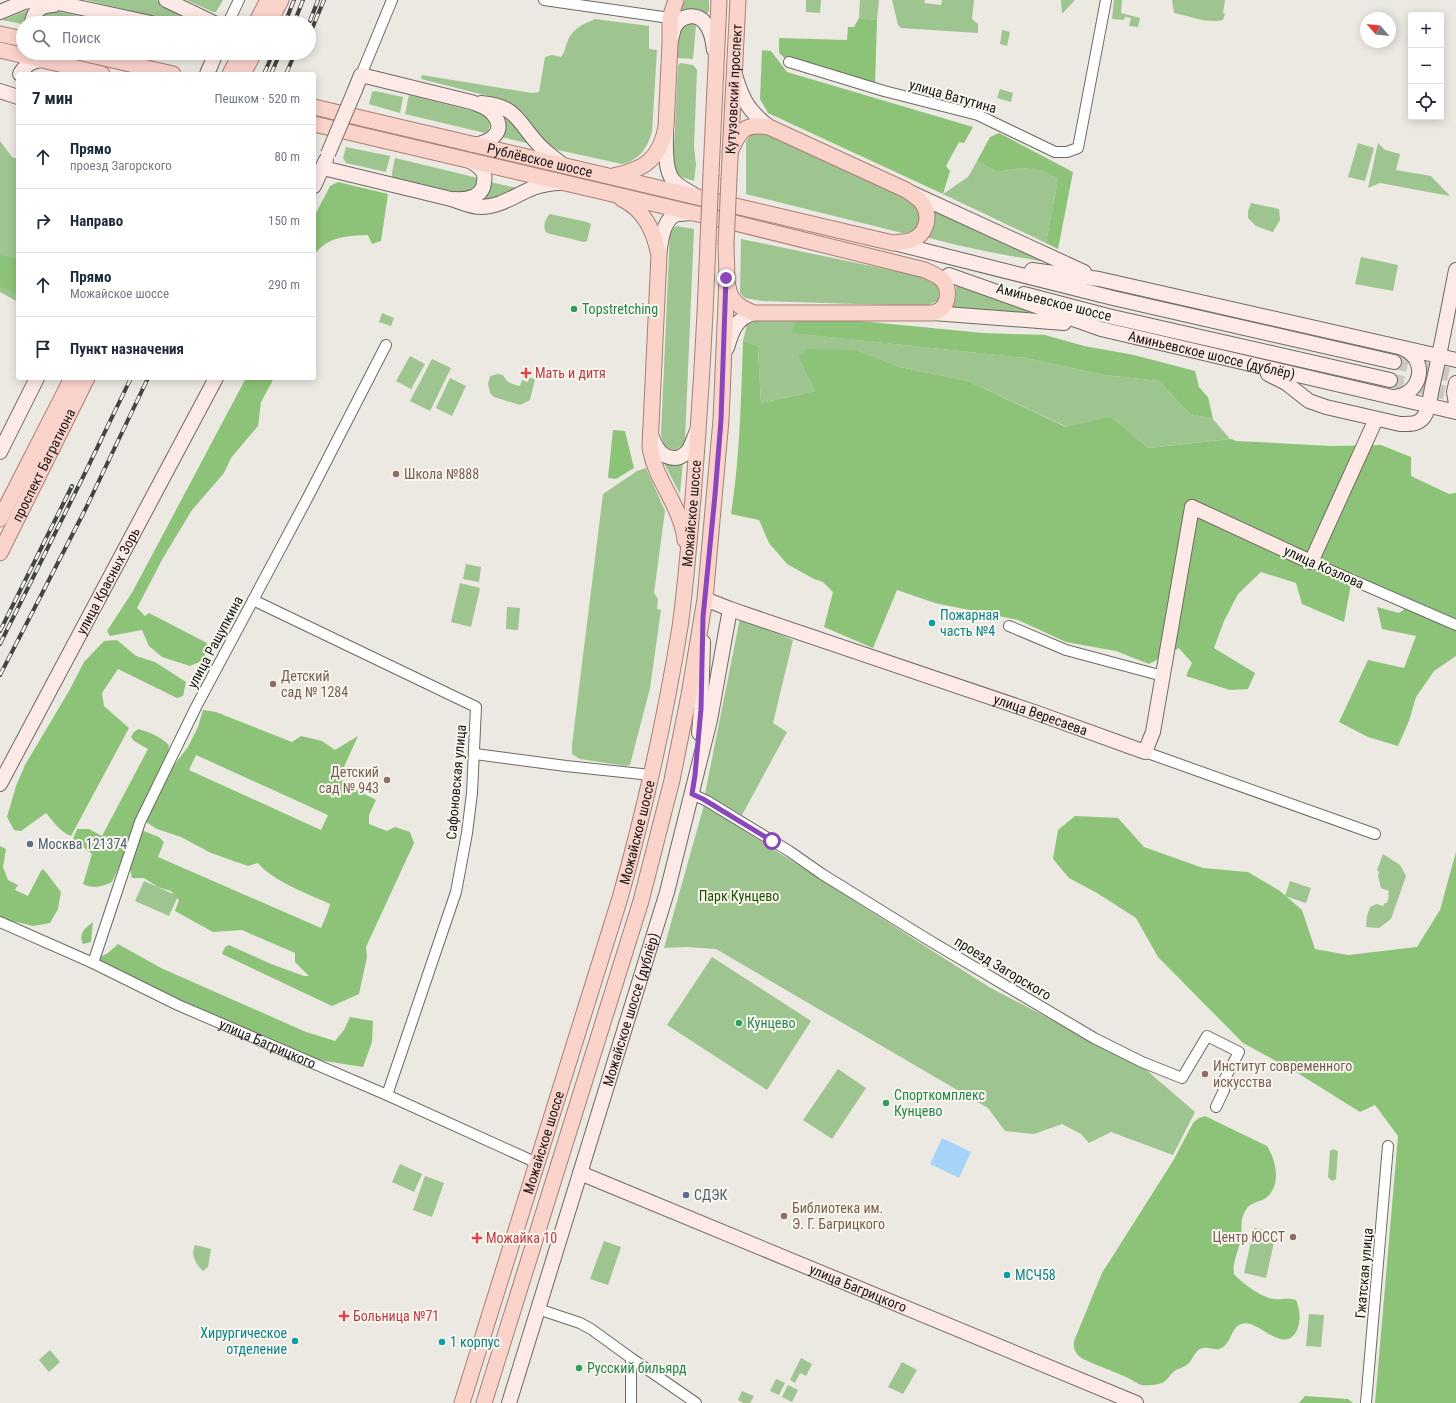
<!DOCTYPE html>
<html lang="ru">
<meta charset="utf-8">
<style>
body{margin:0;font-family:"Roboto Condensed",sans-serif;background:#f6f6f7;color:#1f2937}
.controls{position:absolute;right:12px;top:12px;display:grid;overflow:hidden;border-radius:4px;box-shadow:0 2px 10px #0003}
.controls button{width:36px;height:36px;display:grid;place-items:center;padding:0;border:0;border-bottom:1px solid #e0e1e3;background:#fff;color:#1f2937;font:20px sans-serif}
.compass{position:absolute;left:1360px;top:12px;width:36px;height:36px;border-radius:50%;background:#fff;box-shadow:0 2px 10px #0003;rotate:297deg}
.stop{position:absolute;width:12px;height:12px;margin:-9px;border:3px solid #8a46ba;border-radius:50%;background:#fff}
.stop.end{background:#8a46ba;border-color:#fff;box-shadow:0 1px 4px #0008}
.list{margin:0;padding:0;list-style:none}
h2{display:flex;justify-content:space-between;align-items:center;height:52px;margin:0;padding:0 16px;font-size:17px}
h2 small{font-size:13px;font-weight:400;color:#747a83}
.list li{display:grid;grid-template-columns:26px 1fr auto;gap:12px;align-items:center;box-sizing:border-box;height:64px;padding:0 16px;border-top:1px solid #e0e1e3}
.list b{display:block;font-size:15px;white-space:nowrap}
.list p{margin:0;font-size:13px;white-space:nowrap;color:#747a83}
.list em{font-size:13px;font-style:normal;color:#747a83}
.icon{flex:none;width:22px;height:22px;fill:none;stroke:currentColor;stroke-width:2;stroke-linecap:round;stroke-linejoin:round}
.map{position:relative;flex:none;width:1456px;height:1403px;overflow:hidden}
.search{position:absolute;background:#fff;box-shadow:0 2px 10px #0003;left:16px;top:16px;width:300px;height:44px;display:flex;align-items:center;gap:10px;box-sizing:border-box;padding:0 14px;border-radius:22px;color:#747a83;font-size:15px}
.panel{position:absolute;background:#fff;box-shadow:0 2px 10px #0003;left:16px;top:72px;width:300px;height:308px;border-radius:4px}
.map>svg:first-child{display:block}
.green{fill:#9ec48f}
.forest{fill:#8dc378;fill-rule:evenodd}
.water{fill:#a6d4f8}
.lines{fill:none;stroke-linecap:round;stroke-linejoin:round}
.secondary-tunnel{stroke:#cbcac2;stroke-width:14;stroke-dasharray:14 7;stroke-linecap:butt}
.street-casing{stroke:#6d6a63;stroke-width:12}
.secondary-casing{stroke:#6d6a63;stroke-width:16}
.primary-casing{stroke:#a97e75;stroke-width:17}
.street{stroke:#fff;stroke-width:10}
.secondary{stroke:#fde9e5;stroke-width:14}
.primary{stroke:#fad3cb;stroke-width:15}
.rail-casing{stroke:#464441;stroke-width:4}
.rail{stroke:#f9f6ee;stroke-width:2.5;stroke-dasharray:8;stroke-linecap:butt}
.secondary-bridge-casing{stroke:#6d6a63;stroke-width:16;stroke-linecap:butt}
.primary-bridge-casing{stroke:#a97e75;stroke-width:17;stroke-linecap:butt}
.secondary-bridge{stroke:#fde9e5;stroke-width:14}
.primary-bridge{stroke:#fad3cb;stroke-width:15}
.route{stroke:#8a46ba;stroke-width:5}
.leisure-dot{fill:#2e9e5b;stroke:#f9f6ee;stroke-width:1.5}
.health-dot{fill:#e0444e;stroke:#f9f6ee;stroke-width:1.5}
.education-dot{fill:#8d6e63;stroke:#f9f6ee;stroke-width:1.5}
.culture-dot{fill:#0f9aa8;stroke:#f9f6ee;stroke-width:1.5}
.service-dot{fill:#5c6f8a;stroke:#f9f6ee;stroke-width:1.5}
.labels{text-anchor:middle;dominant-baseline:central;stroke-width:4;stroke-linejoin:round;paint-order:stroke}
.street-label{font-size:14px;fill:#181715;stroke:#f9f6ee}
.leisure-label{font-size:14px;fill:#27864d;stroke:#f9f6ee;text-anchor:start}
.health-label{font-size:14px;fill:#be3a42;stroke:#f9f6ee;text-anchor:start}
.education-label{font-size:14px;fill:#785e54;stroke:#f9f6ee;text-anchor:start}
.culture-label{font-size:14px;fill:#0d838f;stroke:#f9f6ee;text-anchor:start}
.service-label{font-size:14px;fill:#4e5e75;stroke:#f9f6ee;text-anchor:start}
.park-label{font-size:14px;fill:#1f5000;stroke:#f9f6ee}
</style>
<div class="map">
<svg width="1456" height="1403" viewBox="0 0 1456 1403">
<rect width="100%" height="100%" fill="#ebe9e1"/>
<!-- green -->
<path class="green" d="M86 0H156L203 23H181Z
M186 0H223L216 12H213Z
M685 0H709V11L707 14 681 13V8Z
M806 0H821L820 13 806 12Z
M860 0H879L877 20 859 18Z
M892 0H925L924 3 941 5 942 0H974L972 19 978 24V33L901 28 898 25Z
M1061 0H1075L1062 14Z
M1114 0H1122L1121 13 1140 18 1138 27 1129 26 1131 18 1125 17 1124 20 1112 19Z
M1172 0H1225L1223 13 1225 14 1223 20C1209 24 1189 16 1174 13Z
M48 9 109 23H37L41 12Z
M28 10H30L26 23 23 24 2 20Z
M595 19 649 26V49L657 50 652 132C647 148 640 160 622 164L558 150 550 145 542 138 523 112 508 101 421 79 422 75 532 93 539 92 545 57 552 55 561 57C565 52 565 48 567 43 571 29 583 24 595 19Z
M685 23H693L696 25 693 59 678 58V35Z
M1002 30 1010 32 1007 46 1000 44Z
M680 63 693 65 697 70 694 146 696 165 694 181 676 175 673 166 678 66Z
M1000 89 1013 93 1011 102 997 98Z
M375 91 403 97 400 113 369 104 372 92Z
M409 95 480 113C489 116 494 127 485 133L405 114Z
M503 113H505L531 144 501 137 505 125Z
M756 132 766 133 917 202 923 211 915 232 902 233 746 194V141L751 134Z
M0 141 12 157 18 159V302L0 292Z
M1358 143 1374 148 1365 181 1348 177Z
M1378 143 1385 150 1400 154 1396 170 1431 176 1450 196 1380 183 1368 188Z
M346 147 390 156 386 172 346 163 343 158Z
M395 158 478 178V185L467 195 392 177V173Z
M977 161 997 172 1021 168 1039 170 1058 179 1046 243 943 194 968 177Z
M490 182 517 188 489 203 480 201C486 196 489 189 490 182Z
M1251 203 1279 209 1280 220 1273 232 1256 226 1248 218V211Z
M933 205 1059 264C1014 257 970 249 925 237L934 222Z
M550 214 587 222 591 224 587 241 584 242 547 233C542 228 545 219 550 214Z
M676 226 694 229 685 440 683 445 675 450C666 448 663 444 661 435L670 232Z
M741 239 934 279C939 287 941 292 937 301L927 306H921L762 301 745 298 740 293Z
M1361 257 1398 265 1393 291 1355 284Z
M956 286 1044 311 1043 313 955 312 951 310 956 297Z
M382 313 394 318 391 326 379 322Z
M754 314 799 315 792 333 1026 358 1104 375 1159 381 1190 414 1213 419 1230 439 1148 448 1130 432 1110 416 1067 427 968 381 900 367 857 350 798 357 815 391 761 403 758 346 743 341 747 325Z
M410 356 425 364 411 389 396 381Z
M432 359 451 368 430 411 410 401Z
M498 374 503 375C507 383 512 384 520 386L522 380 528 382 529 378 535 379 530 400 520 405 494 397 490 393 488 384 490 376Z
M450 378 466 386 452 416 436 408Z
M683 461 680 494 664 463Z
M646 468 665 511 654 593 658 599 657 609 661 610 650 688 630 765 626 766 580 759 572 754V745L603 494 637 471Z
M466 564 481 567 479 582 463 579Z
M460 583 480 588 471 627 451 622Z
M507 607 520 608 518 630 506 629Z
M740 618 793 640 773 723 787 732 742 815 705 794Z
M704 805 989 987 1144 1068 1195 1112 1173 1155 1111 1132 1089 1143 1081 1134 1062 1124 1034 1134 1005 1131 988 1108 716 949 687 947 664 948Z
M1383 854 1400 865 1406 876 1391 919 1379 928 1366 927 1367 916 1370 907 1377 904 1383 906 1385 903H1387L1389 895H1388L1389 891 1381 888 1378 876 1379 872 1377 870Z
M144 881 178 896 169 916 135 901Z
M1290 881 1311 888 1306 903 1285 896Z
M712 957 811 1021 767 1090 667 1025Z
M838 1069 866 1088 832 1139 803 1120Z
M1333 1149 1338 1151 1336 1179 1332 1181 1328 1177 1330 1151Z
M400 1164 422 1174 414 1192 392 1182Z
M425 1176 444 1183 432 1217 413 1210Z
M1254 1228 1276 1233 1266 1278 1244 1273Z
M604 1241 621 1247 608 1285 590 1279Z
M195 1245 211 1249 208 1267 203 1271C196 1264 190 1255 195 1245Z
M1309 1314 1324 1315 1321 1347 1306 1346Z
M50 1350 60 1362 49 1372 39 1360Z
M801 1358 812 1364 806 1376 800 1373 795 1383 790 1380Z
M902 1362 917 1370 903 1394 888 1387Z
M776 1379 785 1383 779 1395 770 1391Z
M788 1385 798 1390 792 1402 782 1397Z
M742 1391 754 1396 750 1403H743L738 1400Z"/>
<!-- forest -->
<path class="forest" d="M859 18 877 20 875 88 789 62 779 53V38L847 40 848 27H854Z
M762 50 771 51 787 72 973 127 964 143 959 142 946 166 950 171 943 194 768 113 760 99Z
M999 133 1073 172 1058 249 1046 243 1058 179 1039 170 1021 168 997 172 977 161 990 137Z
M338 182 388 194 381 241 372 244 368 235C347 236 328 236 314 255V217L330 186Z
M0 255 18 259V294L0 287Z
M799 315 983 333 1045 335 1084 346 1134 355 1195 371 1199 387 1208 397 1213 419 1190 414 1159 381 1104 375 1026 358 791 333Z
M743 341 758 346 761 403 815 391 798 357 808 349 857 350 900 367 968 381 1066 427 1110 416 1130 432 1148 448 1231 439 1237 441 1331 446 1381 445 1411 457V476L1449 494 1456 493V656L1434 671 1416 697 1409 721 1398 746 1368 737 1339 722 1368 660 1404 668 1416 636 1382 629 1377 607 1399 613 1412 604 1353 573 1344 622 1302 604 1296 583 1261 572 1238 594 1224 621 1214 648 1255 673 1248 689 1230 690 1186 676 1192 663 1179 648 1149 664 1116 651 1066 642 1018 620 935 603 897 590 873 648 824 627 833 592 823 582 814 579 787 564 769 543 759 520 731 514C740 457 741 399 743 341Z
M246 378H274L261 402 258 426 231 458 224 473 192 510 163 558 137 608 145 616 149 613 207 643 204 660 190 666 162 657 149 646 142 630 110 636 107 631 133 591Z
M613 430 625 431 634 468 616 479 608 478Z
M117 640 136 656 155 662 186 682 183 696 177 698 118 669 102 693 104 706 129 728 71 836C60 832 53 821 46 813L21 831 14 830 7 817 16 786 25 765 69 691 84 662 104 641Z
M203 710 216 712 292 742 301 736 322 741 335 750 358 736 339 778 349 786 376 800 369 815V824L387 831 395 827 410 832 414 843 366 947 367 957 359 994 332 1006 222 954 225 947 229 945 271 964 304 976H309L295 962V953L242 930 213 932 175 911 179 900 171 891 158 887 144 878H132L129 864 141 830 159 837 164 842 158 857 321 928 327 914 330 904C309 894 272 881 258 863L248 866 211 853 181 837 157 829 146 822 148 810 171 769 188 747 198 727ZM196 755 328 815 321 830 189 770Z
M138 729C150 732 161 737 169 745L167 760 112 882C102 887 93 889 83 884L92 854 73 839 77 829H89L102 836 148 749 134 741 131 737 134 732Z
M1075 816 1118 818 1144 847 1203 868 1248 872 1280 891 1302 910 1315 949 1348 955 1417 947 1440 910 1456 852V1403H1375L1398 1136 1375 1105 1360 1112 1296 1072 1243 1043 1158 957 1136 918 1097 893 1069 878 1053 859 1058 830Z
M0 846 6 849 3 867 8 880 18 885 15 890 28 896 42 869 45 871 61 892 58 909 50 923 33 926 0 918Z
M93 922 91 942 83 944C78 934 85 928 93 922Z
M118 944 161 968 306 1032 335 1041 344 1030 350 1017 373 1021 372 1042 363 1067 306 1058 139 983 123 971 101 961 98 958 108 953Z
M1205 1116 1267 1146C1276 1160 1282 1185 1266 1198 1260 1202 1252 1202 1247 1208 1245 1211 1243 1215 1242 1219 1241 1225 1242 1232 1241 1238 1239 1250 1232 1262 1234 1274 1242 1283 1262 1298 1274 1299 1282 1300 1288 1297 1296 1300 1300 1309 1301 1321 1297 1330 1284 1357 1257 1317 1241 1324 1231 1328 1232 1341 1223 1347 1216 1353 1208 1345 1200 1349 1194 1352 1193 1359 1189 1363 1185 1367 1180 1368 1176 1370 1171 1373 1169 1378 1165 1381 1161 1385 1147 1386 1142 1385 1137 1384 1132 1380 1128 1378 1113 1371 1098 1366 1083 1359 1076 1354 1073 1350 1074 1341L1102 1273 1173 1161 1193 1123 1199 1118Z
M1305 1396 1348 1399 1353 1403H1299Z"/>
<!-- water -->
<path class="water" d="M942 1138 971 1152 959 1178 930 1164Z"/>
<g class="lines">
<!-- secondary-tunnel -->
<path class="secondary-tunnel" d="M1394 362 1456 376
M1390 380 1456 395"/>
<!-- street casing -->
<g class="street-casing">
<g id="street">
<path d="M544 0 670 18"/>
<path d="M228 23 239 0"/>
<path d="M789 62 884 91 978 115 1055 152H1067L1078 148 1106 0"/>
<path d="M361 75 392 0"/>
<path d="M1311 562 1456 625"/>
<path d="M253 600 476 707 472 793 467 833 456 892 387 1095"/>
<path d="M1009 626 1066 650 1163 676"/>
<path d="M1145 752 1375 834"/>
<path d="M475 754 566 766 651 775"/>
<path d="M692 794 707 801 789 851 822 874 927 939 1094 1038 1142 1062 1182 1078 1207 1036 1239 1052 1222 1084 1224 1090 1216 1107"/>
<path id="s1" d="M0 922 93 963 178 1005 387 1095 537 1163"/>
<path d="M93 963 140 822 196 707 308 497 386 345"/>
<path d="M538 1309 580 1323 591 1329 631 1358"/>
<path d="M631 1403V1358L696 1403"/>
<path d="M1366 1403 1388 1146"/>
</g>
</g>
<!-- secondary casing -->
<g class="secondary-casing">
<g id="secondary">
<path d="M36 0 49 1 151 23"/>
<path d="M166 0 214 23"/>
<path d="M0 12 24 2 35 0"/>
<path d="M32 23C33 10 42 5 54 5"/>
<path d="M671 40C672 36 673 32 674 28 680 15 697 12 705 23 711 30 713 41 714 50"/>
<path d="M20 74C25 65 31 62 41 60"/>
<path d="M207 74 216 53"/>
<path d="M735 75C743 101 748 110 769 127"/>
<path d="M355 90 361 75 471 102C479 105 488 107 493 114 508 131 490 143 473 145"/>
<path d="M0 91 18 97"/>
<path d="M481 103C519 106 518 124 541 147 548 154 556 159 563 165"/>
<path d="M666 131C666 144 664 170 673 180 678 186 686 190 693 194"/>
<path d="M323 168 451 199C461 202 470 207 481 207 500 207 515 195 533 188 542 185 550 183 560 183"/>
<path d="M314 186 326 160"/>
<path d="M912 193 1084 272"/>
<path d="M455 199C467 200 484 197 484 181 485 178 484 174 483 172 480 167 475 164 470 161"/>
<path d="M894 243 1113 298 1394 362"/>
<path d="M659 255C661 243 662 224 673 216 678 213 686 214 692 213"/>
<path d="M1032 270 1099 279 1456 360"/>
<path id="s2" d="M949 275 1101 329 1456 412"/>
<path d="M1024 294 1108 316 1390 380"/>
<path d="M933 313 1064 323"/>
<path d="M727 348C732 331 736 318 754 313"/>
<path d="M1268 374 1286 383 1309 401 1326 407 1400 424C1409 424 1417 425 1423 418 1429 411 1430 397 1432 388 1441 349 1448 310 1456 270"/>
<path d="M1456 383 1454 392 1456 404"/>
<path d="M1392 397C1420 397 1430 361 1404 349"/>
<path d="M650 433C655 445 660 458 675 458 680 458 684 455 688 451 692 445 694 437 697 431"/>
<path d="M0 452 37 378"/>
<path id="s3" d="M705 599 730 609 1037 713 1145 752 1153 732 1192 507 1311 562 1376 419"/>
<path d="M699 733 701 709 703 642"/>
<path id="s4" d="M0 784 216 378"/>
<path id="s5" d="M580 1173 1136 1403"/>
<path id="s6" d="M509 1403 667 892 710 720 730 609"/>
</g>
</g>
<!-- primary casing -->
<g class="primary-casing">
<g id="primary">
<path d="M256 23 268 0"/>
<path d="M269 23 281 0"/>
<path d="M0 34 23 39"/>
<path d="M0 50 102 74"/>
<path d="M82 53 173 74"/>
<path d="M230 74 241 53"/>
<path d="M243 74 254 53"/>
<path id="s7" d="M314 107 893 243C899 242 906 242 912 240 925 235 931 219 924 206 921 199 912 194 906 190L769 127C744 123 740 130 730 152"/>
<path d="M314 124 719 219 925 270C931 273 940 276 944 282 949 290 949 302 941 309 939 311 935 312 933 313H754C740 308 730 301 728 286"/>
<path d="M711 174 719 0"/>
<path d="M613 176C644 170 660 159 666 127L670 44V18L676 0"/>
<path id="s8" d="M729 178 738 0"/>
<path d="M622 199C645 210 654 232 659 255L650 447C655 481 681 505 685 540"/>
<path d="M0 519 72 378"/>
<path id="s9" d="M0 553 87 378"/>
<path id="s10" d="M462 1403 620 898C645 809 665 719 680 627 686 584 689 541 693 498 700 412 705 327 708 241"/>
<path d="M484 1403 641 901 672 780 689 695 705 599 721 420 727 278 726 245"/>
</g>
</g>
<!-- street -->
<use href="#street" class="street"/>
<!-- secondary -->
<use href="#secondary" class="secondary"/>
<!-- primary -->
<use href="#primary" class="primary"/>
<!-- rail casing -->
<g class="rail-casing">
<path id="rail" d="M310 21 318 0
M285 23 294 0
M294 23 303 0
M309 36 324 0
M264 74 273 53
M271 74 280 53
M286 74 295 53
M0 631 72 486
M0 644 84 475 131 378
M0 675 85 510 148 378"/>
</g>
<!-- rail -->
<use href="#rail" class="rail"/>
<!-- secondary-bridge casing -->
<g class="secondary-bridge-casing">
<path id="secondary-bridge" d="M328 154 355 90"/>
</g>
<!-- primary-bridge casing -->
<g class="primary-bridge-casing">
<path id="primary-bridge" d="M708 241 711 174
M726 245 729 178"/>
</g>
<!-- secondary-bridge -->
<use href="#secondary-bridge" class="secondary-bridge"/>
<!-- primary-bridge -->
<use href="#primary-bridge" class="primary-bridge"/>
</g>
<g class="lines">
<!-- route -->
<path class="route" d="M726 278 721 420 715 495 703 617 701 709 695 775 692 794 703 799 772 841"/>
</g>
<!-- markers -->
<g class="leisure-dot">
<circle cx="574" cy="309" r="4"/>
<circle cx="739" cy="1023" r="4"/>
<circle cx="886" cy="1103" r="4"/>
<circle cx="579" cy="1368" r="4"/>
</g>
<g class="health-dot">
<path d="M524 367h4v4h4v4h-4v4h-4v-4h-4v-4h4z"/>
<path d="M475 1232h4v4h4v4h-4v4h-4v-4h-4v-4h4z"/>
<path d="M342 1310h4v4h4v4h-4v4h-4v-4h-4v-4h4z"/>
</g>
<g class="education-dot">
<circle cx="396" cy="474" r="4"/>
<circle cx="273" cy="684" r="4"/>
<circle cx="387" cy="780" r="4"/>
<circle cx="1205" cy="1074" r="4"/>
<circle cx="784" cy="1216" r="4"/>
<circle cx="1293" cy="1237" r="4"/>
</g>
<g class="culture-dot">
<circle cx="932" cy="623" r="4"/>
<circle cx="1007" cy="1275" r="4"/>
<circle cx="295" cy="1341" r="4"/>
<circle cx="442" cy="1342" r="4"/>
</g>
<g class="service-dot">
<circle cx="30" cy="844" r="4"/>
<circle cx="686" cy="1195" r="4"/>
</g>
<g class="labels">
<!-- street labels -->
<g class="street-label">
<text stroke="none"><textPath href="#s8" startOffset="89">Кутузовский проспект</textPath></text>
<text transform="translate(953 96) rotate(16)">улица Ватутина</text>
<text stroke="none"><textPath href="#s7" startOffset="232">Рублёвское шоссе</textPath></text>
<text transform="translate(1054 302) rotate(14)">Аминьевское шоссе</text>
<text stroke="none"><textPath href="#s2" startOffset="275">Аминьевское шоссе (дублёр)</textPath></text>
<text stroke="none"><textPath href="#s9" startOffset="98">проспект Багратиона</textPath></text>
<text stroke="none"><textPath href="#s10" startOffset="921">Можайское шоссе</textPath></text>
<text transform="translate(1324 567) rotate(24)">улица Козлова</text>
<text stroke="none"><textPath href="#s4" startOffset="230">улица Красных Зорь</textPath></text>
<text transform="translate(215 642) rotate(-62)">улица Ращупкина</text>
<text stroke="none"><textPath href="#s3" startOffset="355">улица Вересаева</textPath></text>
<text transform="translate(456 782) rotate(-85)">Сафоновская улица</text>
<text stroke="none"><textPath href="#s10" startOffset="597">Можайское шоссе</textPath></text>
<text transform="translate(1003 968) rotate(31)">проезд Загорского</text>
<text stroke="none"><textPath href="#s6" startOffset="412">Можайское шоссе (дублёр)</textPath></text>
<text stroke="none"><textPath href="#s1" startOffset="294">улица Багрицкого</textPath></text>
<text stroke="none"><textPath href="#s10" startOffset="273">Можайское шоссе</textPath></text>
<text transform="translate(1364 1273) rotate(-85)">Гжатская улица</text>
<text stroke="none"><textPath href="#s5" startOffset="301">улица Багрицкого</textPath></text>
</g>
<!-- leisure labels -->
<g class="leisure-label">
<text x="582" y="309">Topstretching</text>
<text x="747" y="1023">Кунцево</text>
<text x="894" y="1095">Спорткомплекс<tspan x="894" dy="16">Кунцево</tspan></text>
<text x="587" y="1368">Русский бильярд</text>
</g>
<!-- health labels -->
<g class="health-label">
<text x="535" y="373">Мать и дитя</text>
<text x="486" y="1238">Можайка 10</text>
<text x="353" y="1316">Больница №71</text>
</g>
<!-- education labels -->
<g class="education-label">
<text x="404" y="474">Школа №888</text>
<text x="281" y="676">Детский<tspan x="281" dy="16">сад № 1284</tspan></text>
<text x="379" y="772" text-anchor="end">Детский<tspan x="379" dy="16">сад № 943</tspan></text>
<text x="1213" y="1066">Институт современного<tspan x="1213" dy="16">искусства</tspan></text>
<text x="792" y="1208">Библиотека им.<tspan x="792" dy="16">Э. Г. Багрицкого</tspan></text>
<text x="1285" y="1237" text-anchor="end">Центр ЮССТ</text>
</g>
<!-- culture labels -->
<g class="culture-label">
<text x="940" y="615">Пожарная<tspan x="940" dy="16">часть №4</tspan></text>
<text x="1015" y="1275">МСЧ58</text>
<text x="287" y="1333" text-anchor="end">Хирургическое<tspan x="287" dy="16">отделение</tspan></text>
<text x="450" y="1342">1 корпус</text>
</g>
<!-- service labels -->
<g class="service-label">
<text x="38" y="844">Москва 121374</text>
<text x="694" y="1195">СДЭК</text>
</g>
<!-- park labels -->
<g class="park-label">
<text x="739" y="896">Парк Кунцево</text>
</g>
</g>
</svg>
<div class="controls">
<button>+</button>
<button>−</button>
<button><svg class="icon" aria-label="locate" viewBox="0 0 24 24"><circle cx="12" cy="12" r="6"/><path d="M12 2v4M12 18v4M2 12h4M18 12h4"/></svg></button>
</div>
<svg class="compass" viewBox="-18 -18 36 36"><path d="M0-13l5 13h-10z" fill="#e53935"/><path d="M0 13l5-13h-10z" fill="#747a83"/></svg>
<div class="stop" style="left:772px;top:841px"></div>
<div class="stop end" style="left:726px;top:278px"></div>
<div class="search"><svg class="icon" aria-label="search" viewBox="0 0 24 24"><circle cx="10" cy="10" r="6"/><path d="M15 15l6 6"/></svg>Поиск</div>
<section class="panel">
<h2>7 мин<small>Пешком · 520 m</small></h2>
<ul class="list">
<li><svg class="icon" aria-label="ahead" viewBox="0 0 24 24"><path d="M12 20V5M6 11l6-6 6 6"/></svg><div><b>Прямо</b><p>проезд Загорского</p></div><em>80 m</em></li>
<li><svg class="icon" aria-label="right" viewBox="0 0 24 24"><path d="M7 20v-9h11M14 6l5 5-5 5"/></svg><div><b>Направо</b></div><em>150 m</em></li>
<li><svg class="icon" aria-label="ahead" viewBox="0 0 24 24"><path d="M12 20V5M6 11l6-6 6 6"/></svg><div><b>Прямо</b><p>Можайское шоссе</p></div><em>290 m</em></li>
<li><svg class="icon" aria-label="arrive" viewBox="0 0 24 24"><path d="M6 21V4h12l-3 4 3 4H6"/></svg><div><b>Пункт назначения</b></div></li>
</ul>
</section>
</div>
